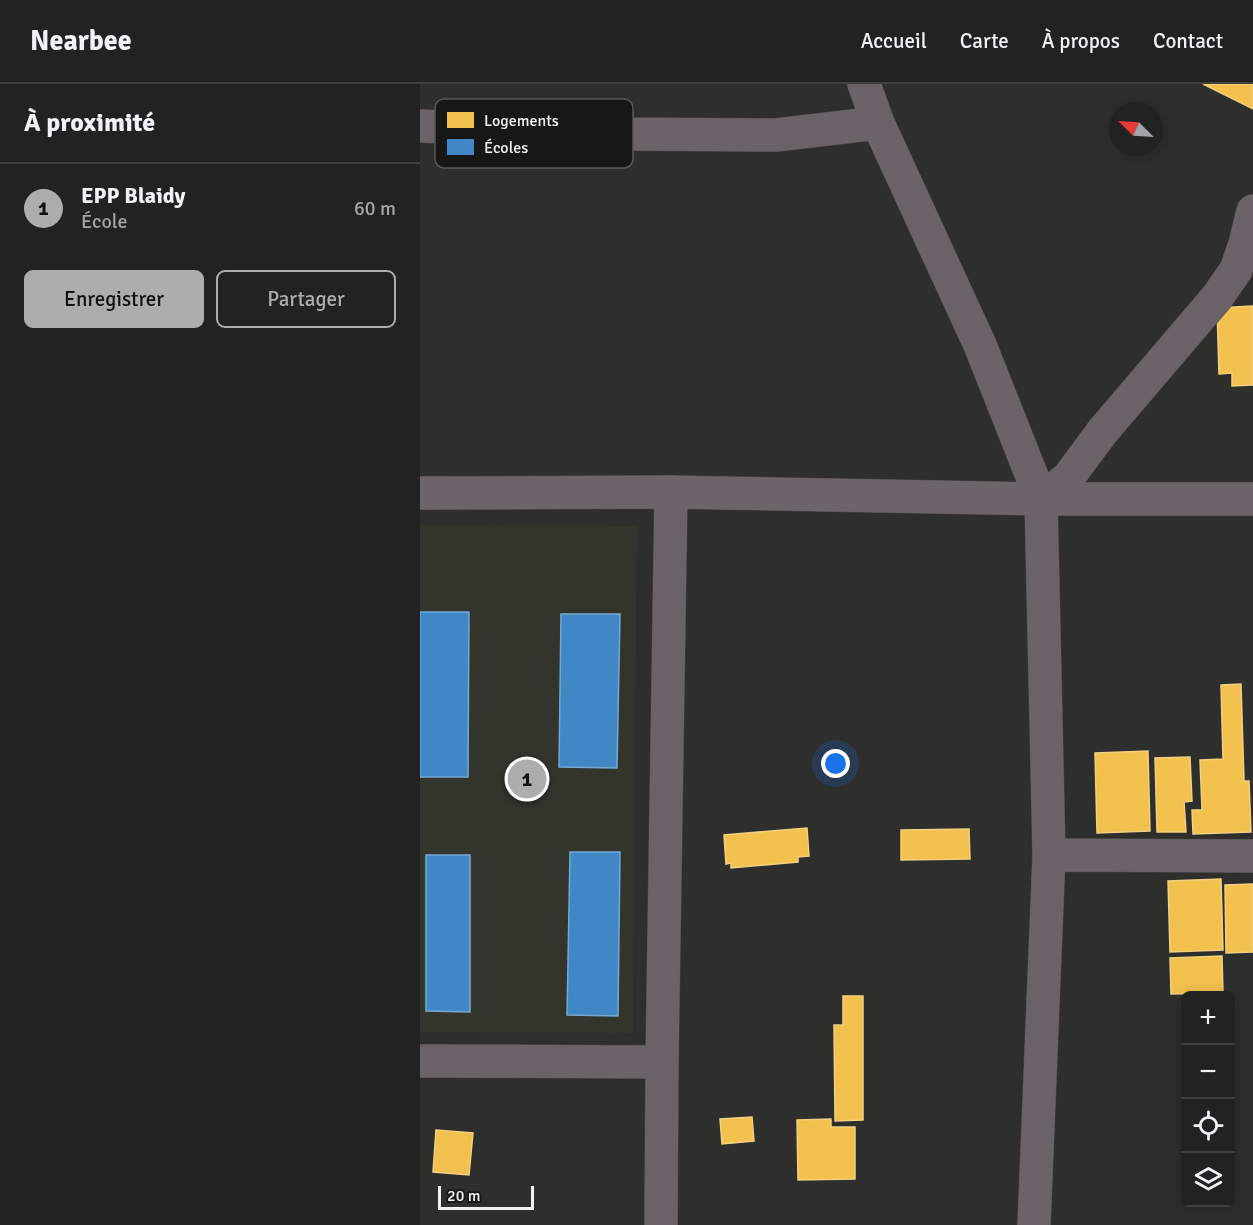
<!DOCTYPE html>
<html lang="fr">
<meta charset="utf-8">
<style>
body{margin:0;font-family:Signika,sans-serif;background:#2a2a2a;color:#f1f3f6}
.controls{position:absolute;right:18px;bottom:18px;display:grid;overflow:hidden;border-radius:9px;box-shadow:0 3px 15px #0003}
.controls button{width:54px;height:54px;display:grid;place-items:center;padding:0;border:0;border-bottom:2px solid #3f3f40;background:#222;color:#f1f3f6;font:30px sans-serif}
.compass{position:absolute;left:689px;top:18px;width:54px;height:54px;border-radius:50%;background:#222;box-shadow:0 3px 15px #0003;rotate:294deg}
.scale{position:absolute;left:18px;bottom:15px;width:96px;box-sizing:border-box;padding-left:6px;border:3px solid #f2f2f0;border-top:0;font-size:16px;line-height:21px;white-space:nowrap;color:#f2f2f0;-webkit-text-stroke:4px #171715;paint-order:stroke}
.you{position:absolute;left:416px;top:680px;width:21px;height:21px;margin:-15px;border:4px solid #fff;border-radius:50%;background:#1a73e8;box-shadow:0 0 0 9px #1a73e833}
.badge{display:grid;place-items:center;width:39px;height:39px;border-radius:50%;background:#adadac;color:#111;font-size:20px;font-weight:700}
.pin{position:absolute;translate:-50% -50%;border:3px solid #fff;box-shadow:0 2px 6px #0006}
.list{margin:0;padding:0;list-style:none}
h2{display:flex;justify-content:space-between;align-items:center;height:78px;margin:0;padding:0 24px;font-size:26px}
h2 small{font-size:20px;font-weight:400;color:#a2a4a5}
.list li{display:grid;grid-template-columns:39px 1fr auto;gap:18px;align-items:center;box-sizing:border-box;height:90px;padding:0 24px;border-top:2px solid #3f3f40}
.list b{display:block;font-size:22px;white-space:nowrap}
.list p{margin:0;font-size:20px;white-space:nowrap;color:#a2a4a5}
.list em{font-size:20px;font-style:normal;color:#a2a4a5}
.actions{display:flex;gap:12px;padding:18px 24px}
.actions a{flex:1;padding:14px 0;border:2px solid #adadac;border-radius:9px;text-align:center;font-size:21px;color:#adadac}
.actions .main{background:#adadac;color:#111}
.icon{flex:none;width:33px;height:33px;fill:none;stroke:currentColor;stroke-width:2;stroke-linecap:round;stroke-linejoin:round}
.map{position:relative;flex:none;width:833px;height:1141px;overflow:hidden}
header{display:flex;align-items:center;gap:36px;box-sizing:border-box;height:84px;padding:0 30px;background:#222;border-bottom:2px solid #3f3f40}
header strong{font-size:28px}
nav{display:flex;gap:33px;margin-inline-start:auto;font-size:21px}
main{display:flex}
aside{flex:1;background:#222}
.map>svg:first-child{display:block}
.built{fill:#33342c}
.homes{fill:#f2c14e;stroke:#f2d07f;stroke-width:1.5}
.schools{fill:#3f88c5;stroke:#75a8d2;stroke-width:1.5}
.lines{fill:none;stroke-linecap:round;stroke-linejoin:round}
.street-casing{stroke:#494948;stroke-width:34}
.secondary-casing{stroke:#494948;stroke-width:34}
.street{stroke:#6a6267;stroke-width:33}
.secondary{stroke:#6c6469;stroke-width:33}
.key{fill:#171715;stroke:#595957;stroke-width:1.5}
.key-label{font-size:16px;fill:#f2f2f0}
</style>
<header>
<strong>Nearbee</strong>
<nav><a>Accueil</a><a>Carte</a><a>À propos</a><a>Contact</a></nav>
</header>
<main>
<aside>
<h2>À proximité<small></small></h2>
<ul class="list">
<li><span class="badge">1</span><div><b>EPP Blaidy</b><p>École</p></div><em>60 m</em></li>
</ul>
<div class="actions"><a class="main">Enregistrer</a><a>Partager</a></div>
</aside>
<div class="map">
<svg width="833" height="1141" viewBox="0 0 833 1141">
<rect width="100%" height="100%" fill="#2e2e2d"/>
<!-- built -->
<path class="built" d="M0 441 217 442 213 949 0 948Z"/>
<!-- homes -->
<path class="homes" d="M783 0H833V25Z
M833 222V301L812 302V289L799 290 797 224Z
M821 600 824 697H829L831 748 773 750 772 726H782L780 676 803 675 801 601Z
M728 667 730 747 677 749 675 669Z
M770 673 772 717 764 718 766 748H737L735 674Z
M387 744 389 772 378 773V778L311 784V779L306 780 304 751Z
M549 745 550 775 481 776V746Z
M801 795 803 866 750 868 748 797Z
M833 800V868L806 869 805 801Z
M802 872 803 909 751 910 750 874Z
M423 912H443V1036L415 1037 414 941H423Z
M332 1033 334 1057 302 1060 300 1035Z
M411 1035V1043H435V1095L378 1096 377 1036Z
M16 1046 53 1049 49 1091 13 1088Z"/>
<!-- schools -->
<path class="schools" d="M0 528H49L48 693H0Z
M141 530H200L197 684 139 683Z
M150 768H200L198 932 147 931Z
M6 771H50V928L6 927Z"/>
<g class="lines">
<!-- street casing -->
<g class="street-casing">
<path id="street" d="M444 0 458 39 560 261 621 415 629 771 614 1141
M0 42 203 50 356 51 458 39
M621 415 648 394 682 348 798 212 816 186 825 160 833 127
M629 771 833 772
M0 977 242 978
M241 1141 242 978 251 408"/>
</g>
<!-- secondary casing -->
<g class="secondary-casing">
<path id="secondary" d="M0 409 251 408 621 415H833"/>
</g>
<!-- street -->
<use href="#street" class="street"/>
<!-- secondary -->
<use href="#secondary" class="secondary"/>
</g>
<!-- legend -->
<rect x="15" y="15" width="198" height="69" rx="9" class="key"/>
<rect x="27" y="28" width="27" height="16" fill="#f2c14e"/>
<rect x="27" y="55" width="27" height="16" fill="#3f88c5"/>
<g class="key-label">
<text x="64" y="42">Logements</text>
<text x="64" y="69">Écoles</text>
</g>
</svg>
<div class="controls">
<button>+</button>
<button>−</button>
<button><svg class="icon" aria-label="locate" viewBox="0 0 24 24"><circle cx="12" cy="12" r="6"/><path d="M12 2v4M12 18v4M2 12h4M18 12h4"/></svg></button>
<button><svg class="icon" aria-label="layers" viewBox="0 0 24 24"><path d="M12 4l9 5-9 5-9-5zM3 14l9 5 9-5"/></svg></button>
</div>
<svg class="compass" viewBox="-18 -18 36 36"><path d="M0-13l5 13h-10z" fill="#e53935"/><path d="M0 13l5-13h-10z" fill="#a2a4a5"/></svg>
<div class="scale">20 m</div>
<div class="you"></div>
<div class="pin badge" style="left:107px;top:695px">1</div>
</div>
</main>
